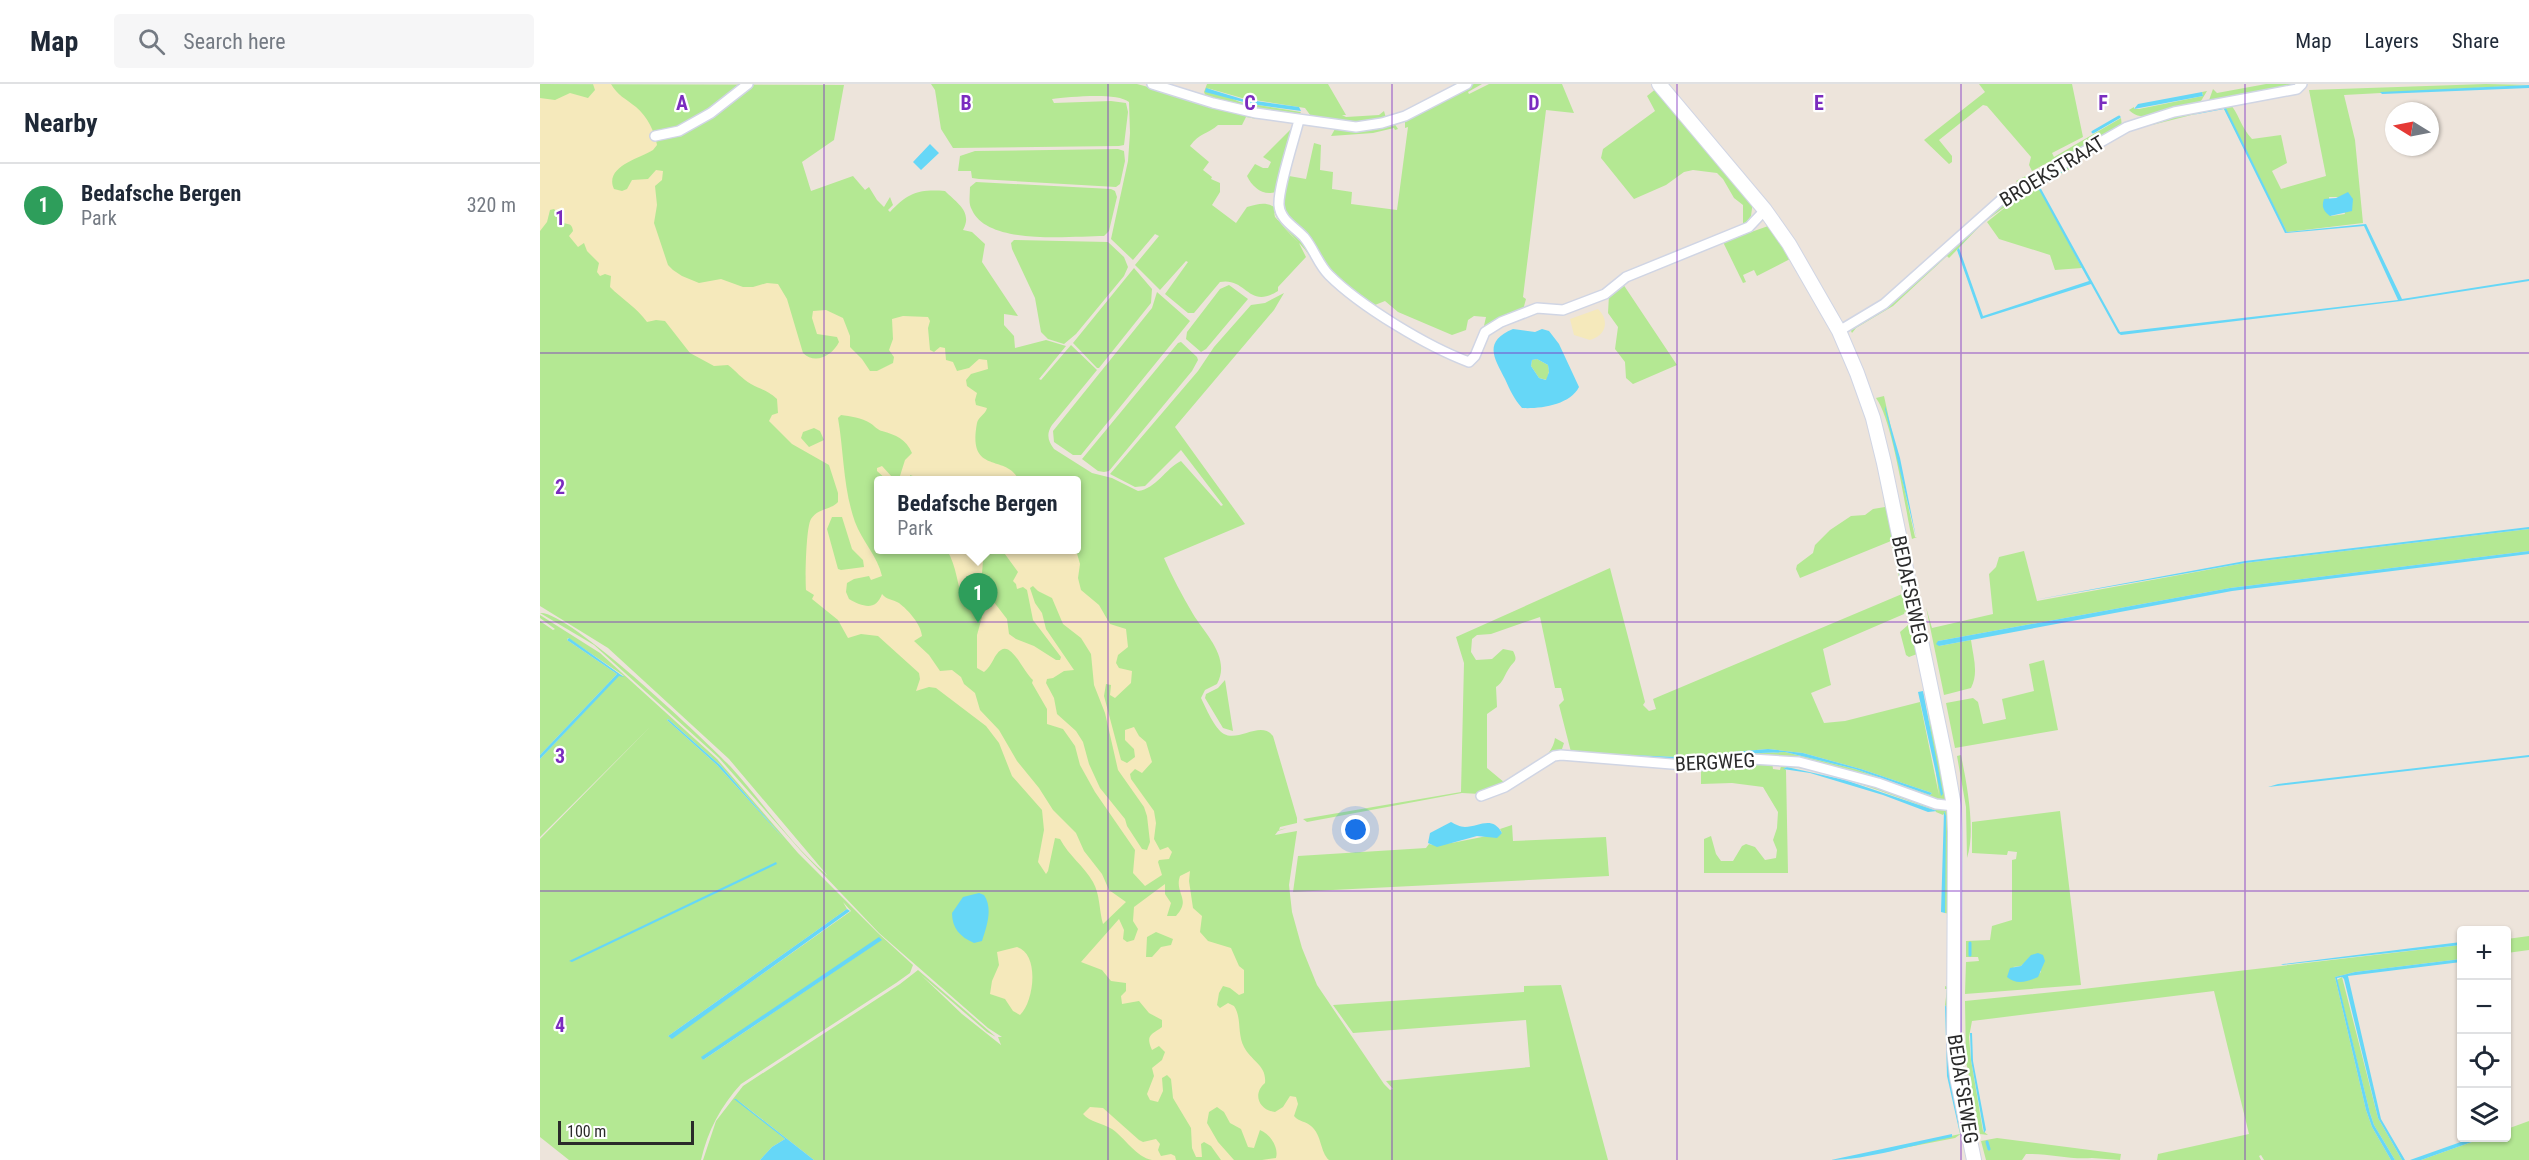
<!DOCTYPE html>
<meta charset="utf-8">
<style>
body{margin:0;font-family:"Roboto Condensed",sans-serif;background:#f6f6f7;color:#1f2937}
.controls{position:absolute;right:18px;bottom:18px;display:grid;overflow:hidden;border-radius:6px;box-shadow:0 2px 4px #0004}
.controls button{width:54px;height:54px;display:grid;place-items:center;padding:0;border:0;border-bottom:2px solid #e0e1e3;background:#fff;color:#1f2937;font:30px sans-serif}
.compass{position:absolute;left:1845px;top:18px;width:54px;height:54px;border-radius:50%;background:#fff;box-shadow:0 2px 4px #0004;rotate:280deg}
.scale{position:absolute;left:18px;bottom:15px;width:136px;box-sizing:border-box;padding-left:6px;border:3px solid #2a2a2a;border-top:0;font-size:16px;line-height:21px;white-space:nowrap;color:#2a2a2a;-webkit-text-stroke:4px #fff;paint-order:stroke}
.you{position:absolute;left:816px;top:746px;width:21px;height:21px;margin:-15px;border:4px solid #fff;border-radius:50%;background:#1a73e8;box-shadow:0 0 0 9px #1a73e833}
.badge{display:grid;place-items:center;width:39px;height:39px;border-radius:50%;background:#0b8043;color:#fff;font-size:20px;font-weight:700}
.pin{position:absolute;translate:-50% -50px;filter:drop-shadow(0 2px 3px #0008)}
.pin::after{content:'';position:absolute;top:32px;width:21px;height:18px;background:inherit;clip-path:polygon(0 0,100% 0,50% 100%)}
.popup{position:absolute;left:334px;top:392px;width:207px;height:78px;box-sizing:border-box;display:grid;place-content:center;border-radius:6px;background:#fff;filter:drop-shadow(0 2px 4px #0005);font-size:20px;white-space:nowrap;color:#747a83}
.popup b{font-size:22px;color:#1f2937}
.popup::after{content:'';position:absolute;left:50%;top:100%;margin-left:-12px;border:12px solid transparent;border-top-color:#fff}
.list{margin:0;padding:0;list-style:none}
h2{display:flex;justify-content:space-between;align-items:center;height:78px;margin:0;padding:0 24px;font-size:26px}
h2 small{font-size:20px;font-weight:400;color:#747a83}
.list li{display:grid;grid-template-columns:39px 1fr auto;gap:18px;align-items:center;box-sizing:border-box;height:84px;padding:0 24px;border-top:2px solid #e0e1e3}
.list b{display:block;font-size:22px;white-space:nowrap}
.list p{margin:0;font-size:20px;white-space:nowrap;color:#747a83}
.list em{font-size:20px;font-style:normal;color:#747a83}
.icon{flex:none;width:33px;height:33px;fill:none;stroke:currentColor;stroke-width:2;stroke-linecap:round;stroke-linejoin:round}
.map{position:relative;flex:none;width:1989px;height:1076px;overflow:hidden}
header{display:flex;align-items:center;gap:36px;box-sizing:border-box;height:84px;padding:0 30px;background:#fff;border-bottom:2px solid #e0e1e3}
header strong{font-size:28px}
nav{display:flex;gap:33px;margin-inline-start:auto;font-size:21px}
.search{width:420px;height:54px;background:#f6f6f7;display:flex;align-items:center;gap:15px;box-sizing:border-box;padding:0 21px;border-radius:6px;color:#747a83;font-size:22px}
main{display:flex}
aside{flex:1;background:#fff}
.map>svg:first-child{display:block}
.green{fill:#b4e893;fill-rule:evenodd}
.sand{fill:#f5e9bb;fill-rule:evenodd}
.water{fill:#66d7f7;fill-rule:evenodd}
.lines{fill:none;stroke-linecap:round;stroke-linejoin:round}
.stream{stroke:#66d7f7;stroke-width:3}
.street-casing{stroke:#d0d5e4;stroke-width:12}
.secondary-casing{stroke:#d0d5e4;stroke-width:16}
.street{stroke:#fff;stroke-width:9}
.secondary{stroke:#fff;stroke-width:14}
.grid{fill:none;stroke:#7b2cbf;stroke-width:1.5;stroke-opacity:0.55}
.labels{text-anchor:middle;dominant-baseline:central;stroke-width:4.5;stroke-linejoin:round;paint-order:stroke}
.street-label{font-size:20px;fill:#2a2a2a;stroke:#fff}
.grid-label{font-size:20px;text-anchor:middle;font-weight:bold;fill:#7b2cbf;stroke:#fff;stroke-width:4.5;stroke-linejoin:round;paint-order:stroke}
</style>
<header>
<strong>Map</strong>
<div class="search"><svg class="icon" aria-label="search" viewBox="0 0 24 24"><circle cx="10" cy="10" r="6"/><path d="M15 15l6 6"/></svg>Search here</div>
<nav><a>Map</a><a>Layers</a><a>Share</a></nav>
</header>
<main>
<aside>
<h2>Nearby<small></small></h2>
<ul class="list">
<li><span class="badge" style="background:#2e9e5b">1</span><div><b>Bedafsche Bergen</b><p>Park</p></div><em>320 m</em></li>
</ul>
</aside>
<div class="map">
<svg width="1989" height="1076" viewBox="0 0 1989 1076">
<rect width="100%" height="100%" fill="#ede4db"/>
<!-- green -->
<path class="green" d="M0 0 304 1 294 56 262 78 271 107 313 92 325 106 329 103 337 116 344 123 350 113 353 121 348 126 350 128C368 109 378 105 405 107 417 119 433 128 423 146L432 148 445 160 442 178 478 232 464 230V241L474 252 475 264 506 256 526 262 499 295 501 296 531 261 557 286 512 341C506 350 508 357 514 365L552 389 572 394 598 407C616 405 626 384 641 377L681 422 683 421 641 366 605 402 595 403 570 390 658 287 674 263 711 221 725 219 744 209 734 226 635 343 705 440 624 474C632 493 642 511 653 530 666 551 691 574 677 600L665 606 661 614C666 624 674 644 684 650 699 658 721 636 733 652L757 734V739L740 743 739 746 747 744 738 747 735 751 757 747 749 801 752 828 762 864 777 901 844 1000 850 1006 853 1005 846 997 990 983 986 936 813 949 793 921 984 908V902L1021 901 1068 1076H274L195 1014 245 1055 232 1063 220 1076H163L176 1037 203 1002 360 900 378 886 456 953 447 948 381 891 422 930 461 961 458 953H462L448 944 339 849 261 767 179 674 54 561 0 529C28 526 164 655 190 682 222 717 250 760 287 791L189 675 68 564 0 522ZM339 396H537V466H339Z
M391 0H597L716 32 717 35 706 33 702 41H678C668 50 659 49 650 62L669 78 663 86 672 93 671 95 680 99V108L672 121 696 139 707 123C719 120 725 117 736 124L772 169 769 171C759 156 741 145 734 128L735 133 759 159 766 173 738 203V207C708 226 707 193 680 198L654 229H648L625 210 648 178 646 177 620 206 595 181 619 152 615 150 593 176 571 155 588 77 590 49 589 18C577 8 529 13 512 15L514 19 571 17 586 19 588 28 584 61 579 62 413 64 401 45 395 6Z
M667 0H788L806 31H802L806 33 839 31 844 27 846 34 816 39 773 35 765 24 702 14 667 4 700 18 761 28 758 32 717 26 666 13 664 8Z
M934 0H942L928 8 929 10 949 0H1022L1034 29 1006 26 983 213 986 215 983 226 943 246 946 233 934 232 928 236 926 246 912 251 858 228 845 217 835 221 791 189 768 151 745 129 742 119 749 92 766 95 774 59 781 61 780 86 793 88 792 105 812 108 811 120 857 126 868 43 865 44V36Z
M1439 0H1532L1543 53 1512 69 1514 73 1581 34 1582 43 1480 101 1476 97 1507 81V79L1492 87 1489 81 1491 73 1447 22 1443 21 1399 56 1412 72V78L1409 80 1384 56 1445 8Z
M1726 0H1760L1668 19 1673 5 1677 9Z
M1946 0 1989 1 1804 11 1815 56 1823 139 1747 148 1683 23 1612 41 1610 39 1611 36 1689 19C1698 27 1701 44 1712 55L1741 51 1747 79 1732 87 1741 105 1786 92 1769 6ZM1789 113H1800L1805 130 1791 132Z
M1117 4 1213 117 1211 132 1203 143V121L1194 114 1183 95 1177 89 1153 86 1144 88 1126 101 1094 115 1061 74 1063 65 1115 27 1107 12Z
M1667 7 1658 22C1639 26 1604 42 1589 26L1594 23V25H1599L1663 12 1662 8Z
M854 39 858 45 855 46 854 44 833 49 791 52 795 45 816 46Z
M753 43 740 106C726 114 713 105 707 92L715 80 723 84H728L731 78 723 73Z
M578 65 584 67 585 77 580 100 576 103 439 95 432 94 431 87H418L420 72 435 67Z
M1531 77 1534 83 1498 101 1542 184 1515 186 1510 171 1459 155 1447 138 1472 118 1492 107 1490 105 1444 138 1442 134Z
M436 98 571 105 575 107 577 113 569 147 564 152C531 152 448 162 432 126 428 120 430 111 430 103Z
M1435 140 1440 142 1409 174 1407 172 1353 222 1316 244 1312 249 1310 245Z
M1231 141 1252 174 1217 192 1214 186 1203 191 1206 198 1203 199 1183 158Z
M474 156 568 158 584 173 588 183 584 192 536 250 524 260 508 255 501 248 495 214 472 165 471 159Z
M594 184 612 205 611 219 559 284H557L533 259Z
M1083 200 1137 281 1093 300 1086 294 1085 278 1075 265 1078 243 1068 229 1069 211Z
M689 201 708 215 666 265 661 268 646 255 647 248 680 205Z
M617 208 650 237 541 371H533L514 358 513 347 612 224Z
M641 258 657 273 658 276 652 287 569 387 564 388 558 387 542 375 638 259Z
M997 275 1008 281 1009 287 1007 296 999 294 991 282 992 276Z
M1344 312 1375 453H1377L1372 455C1365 424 1353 337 1336 314Z
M1346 409 1369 529 1367 533 1365 527 1364 530 1283 565 1291 601 1271 609 1284 639 1305 637 1380 618 1399 711 1385 606 1407 715 1404 717 1271 678 1165 680 1031 668 1019 621 1024 616 1021 604H1015L1000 533 951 550 937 551 932 555 931 568 936 576 952 575 963 565 973 567C979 578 973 577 968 586 963 594 964 597 956 603L957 623 947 630V684L965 699C983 687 1012 677 1015 654L1024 659 1022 665 980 693 940 710 922 709 767 738 763 735 921 708 924 579 916 553 1070 484 1105 618 1103 621 1109 627 1116 625 1113 615 1362 510 1366 525 1351 457 1260 494 1256 485 1257 481 1273 469 1275 461 1290 446 1311 432 1325 431 1333 425 1345 423 1343 410ZM1228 665 1263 669 1321 685 1392 709 1390 711 1315 685 1245 668 1195 670 1168 676 1070 670 1158 674 1193 668Z
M1989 445V467L1690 504 1398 557 1399 562 1431 556C1433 572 1439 589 1431 604L1408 610 1404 611 1386 523 1392 544 1453 530 1449 490 1456 483 1459 473 1484 467 1497 517 1705 479Z
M0 531 60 569 177 675 258 769 338 849 373 881 370 889 356 899 201 1000C181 1022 168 1046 161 1076H29L0 1053V755L111 642 0 753V675L79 591 84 592 28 554 27 556 77 590 0 671V537L13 546 15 545 0 534ZM128 635 180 681 245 756 177 681 127 636ZM303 818 311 827 132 954 128 952 307 825ZM339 854 341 856 163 976 162 973Z
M1368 541H1373L1377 570 1369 573 1366 571 1360 548Z
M1504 576 1518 646 1415 664 1406 619 1433 614 1438 618 1443 640 1466 635 1462 615 1494 607 1489 580Z
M685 596 693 647 683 644 665 614 666 610 678 604Z
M1421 671C1427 701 1436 747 1427 774L1426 723 1417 672Z
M1204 677 1232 678 1233 685 1240 686 1242 678 1338 702 1405 725 1409 729 1410 830 1405 829 1404 826 1405 728 1403 731 1396 728 1395 726C1363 716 1272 679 1244 684L1246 686 1248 789H1164V755L1171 752 1176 770 1181 777H1193L1202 762 1206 760 1215 763 1225 776 1236 774 1237 766 1233 756 1237 744 1238 728 1223 703 1192 699 1161 700V685Z
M1520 727 1541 901 1425 910 1426 878 1439 877 1438 873H1426V857L1450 856 1452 842 1472 836V776L1476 775 1477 768 1468 767 1467 771 1432 769V738ZM1495 870 1501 888 1492 895 1473 883 1481 882Z
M972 741 973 757 1066 753 1069 792 753 808 758 772 886 764 889 760C896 764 949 751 962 749L960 745Z
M1989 852V866L1967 869V855Z
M1921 861V875L1815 888 1795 893 1826 1026 1832 1043 1851 1076H1724L1721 1071 1719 1072 1721 1076H1617L1618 1070 1709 1050 1674 907 1432 937 1429 953 1431 976 1443 1047 1448 1051 1440 1050 1426 977 1425 917 1543 905Z
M1802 893 1838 1034 1862 1076H1855L1834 1041 1830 1029 1797 896Z
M1405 902 1410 904 1422 1049 1415 1054 1302 1076 1420 1050 1408 970 1407 924 1405 921 1407 905H1405Z
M1989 1037V1076H1881L1943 1054H1966L1967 1045Z
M1457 1054 1581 1070 1580 1076 1552 1074C1530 1076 1508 1069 1486 1070L1482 1076H1446L1441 1057Z"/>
<!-- sand -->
<path class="sand" d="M53 0H71C77 11 86 15 96 23 107 32 115 48 117 61L113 66C98 75 64 83 74 105L82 107 87 105 92 96 108 95 116 86 123 87 122 96 115 102 117 121 114 139 128 181 133 186 142 192 159 199 181 195 203 203H213L227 199 238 200 247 215 263 269C275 281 292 272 299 258L297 253 277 250 272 234 273 227 286 226 303 234 310 252V263L322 275 330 287H337L353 279 354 273 349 266 353 255 352 235 363 232 388 233 390 237 388 244 390 266 394 268 400 263 405 264 406 276 413 278 417 287 429 284 439 275 447 276 448 285 431 290 426 296 427 302 437 309 435 316 436 321 447 324C446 330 438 333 437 339 427 392 466 369 479 396H384L370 391 371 396H347L337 387V384L342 382 353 394 359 395 365 376 372 369C366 355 356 351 342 347 337 346 334 341 330 339 322 334 310 332 301 331L298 334C304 369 303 404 315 438 322 457 338 473 342 492L331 496 329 492 314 495 307 499 306 508 309 515C323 523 336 527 342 510 347 516 352 515 359 519 368 526 381 540 382 552L374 557 389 571 400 587 412 586 421 593 424 600 435 609 440 626 459 646 477 677 499 704 513 726 536 749 544 767 562 790 569 806 586 818 563 840C559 826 560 810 553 798 544 782 529 772 520 755L515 754 508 787 506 790 498 778 504 746 502 726 472 692 459 659 446 642 396 604 389 603 376 607 380 595 379 589 338 552 321 550 308 554 298 536 272 515 274 511 266 506C265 495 266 443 271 435 278 424 291 426 298 418V409L289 381 252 360 229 337 232 331 238 329 237 315C226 305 221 306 211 300 202 295 196 287 188 281L174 282 150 269 125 237 116 236 107 238C98 225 81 214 70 203L71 192 65 190 60 192 57 188 59 179 47 167 44 159 38 163 29 152 33 147C32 137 25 141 18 138L17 128 14 125 10 126 7 138 0 147V14L15 16 30 9 48 14 55 6ZM274 344 280 347 284 356 269 363 261 354 263 348ZM292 433H302L312 465 323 476 324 483 301 486 298 485 287 445Z
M1058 225C1070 236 1066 252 1050 256L1034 251 1030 235Z
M407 466H438L443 477 442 489 450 513 467 535 469 550 476 555 494 562 516 576H520L521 573 493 536 487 506 483 503 477 505 476 500 473 497 478 488 462 466H536L540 480 538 494 541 506 559 521 570 540 586 545 588 563 578 571 576 579 579 584 592 587 591 599 575 614 570 611 571 601 566 600 564 612 581 676 587 679 595 673 594 665 585 656V646L594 643 599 652 606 658 612 678 602 689 595 685 590 690 591 695 614 727 616 739 614 755 620 766 628 763 632 768 629 775 619 776 618 778 622 791 605 802 593 789 595 766 555 708 540 681 535 662 523 645 507 640V625L492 599 493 596C484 589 472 558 461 566 454 570 453 581 444 588L437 584V551L442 533 438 526 424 520C417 501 417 483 407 466ZM493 502 498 507 512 514 523 540 541 554 551 570 554 601 565 629 578 686 604 723 607 732 610 758 607 766 602 765 587 742 585 735 560 704 549 680 543 658 536 647 517 630 514 614 506 599 507 595 513 594 524 587 534 586 506 545 502 529 495 519 490 504Z
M650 787 649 797 653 824 662 832 660 848 668 857 691 864 699 882 704 886V909L699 911 690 904 683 902 679 909 677 921 680 924 688 919 694 922C702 934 697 950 704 963 711 977 727 981 725 999 712 1010 719 1026 735 1028L743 1023 750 1012 756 1013 758 1020 754 1032C759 1038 766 1037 771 1042 782 1051 780 1068 789 1076H722L736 1074C739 1063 730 1050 720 1046L714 1064 708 1063 701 1045 690 1039 684 1028 677 1023 669 1028 667 1039 678 1058 694 1076H681L671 1062 664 1058 661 1060 662 1073H656L652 1064 651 1044 633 1014 631 995 627 991 622 994 623 1007 618 1018 610 1016 607 1010 614 992 612 984 622 976 625 968 619 962 612 966C605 950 612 951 622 943V936L609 929 599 917 582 920 581 912 586 907V899L571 897 562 886 541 878 579 835 584 846 583 855 587 858 594 856 598 845 593 837 594 823 625 800V810L631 819 627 832H636C652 815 634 809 640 792ZM616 848 633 855 631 861 621 863 612 873H606L607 853Z
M477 863C500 870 494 918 480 931L473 927 465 915 450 910 452 897 459 881 457 868Z
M550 1023 563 1024 599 1056 603 1058 616 1055 620 1060 618 1066 621 1072 631 1070 635 1072 636 1076C629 1076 620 1076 612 1076 596 1073 585 1054 572 1045 562 1039 550 1038 543 1030Z"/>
<!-- water -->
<path class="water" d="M1989 1V4L1842 10 1840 8Z
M666 4 702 15 759 23 761 27 711 20 665 8Z
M1662 8 1663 12 1594 25 1598 20Z
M1683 23 1686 24 1747 148 1826 140 1862 215 1989 195V197L1861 217 1581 251 1578 249 1551 200 1441 235 1417 166 1431 150 1419 164 1443 232 1549 197 1498 104V101L1530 83 1500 103 1580 248 1858 216 1824 142 1745 149 1684 25 1652 31Z
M390 60 399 69 381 86 373 78Z
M1808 108 1813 115 1812 127 1790 132C1784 128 1781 123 1784 115L1796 114Z
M973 245 995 248 1002 245 1009 247 1019 260 1039 303C1030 321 1000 325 982 324 974 315 970 306 965 295 955 275 942 258 973 245ZM997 275 1008 281 1009 288 1006 296 999 294 991 282 992 276Z
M1345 322 1360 374 1376 453 1345 325Z
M1989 443V445L1705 479 1494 516 1705 477Z
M1989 467V470L1692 507 1399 562 1396 560 1398 557 1690 504Z
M29 554 84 593 79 592 0 675V671L77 590 27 556Z
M1383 607 1403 710 1401 712 1378 608Z
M128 635 180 681 245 756 177 681 127 636Z
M1228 665 1263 669 1321 685 1392 709 1390 711 1315 685 1245 668 1195 670 1158 677 1070 670 1158 674 1193 668Z
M1989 671V673L1728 703 1738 700Z
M1247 683 1305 696 1397 727 1388 728 1343 711 1270 689 1243 685Z
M1404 727 1406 732 1405 829 1401 828Z
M911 738C915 740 920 743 925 743 939 743 952 731 962 749L957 754 937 752 897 763 888 759 890 749Z
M236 778 237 780 32 878 29 877Z
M439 809 444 811C453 824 447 842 442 857L434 859C420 853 412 844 412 829L423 813Z
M307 825 310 827 132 955 128 952Z
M339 853 342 856 163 976 161 973Z
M1921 858V861L1741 881 1743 880Z
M1498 869 1503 871 1505 877 1498 893C1487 898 1476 901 1467 893L1470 884 1481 882 1491 871Z
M1921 875V878L1808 892 1841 1035 1865 1076H1862L1838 1034 1804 895 1802 893 1797 894 1830 1029 1834 1041 1855 1076H1851L1832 1043 1826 1026 1795 893 1815 888Z
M1405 921 1407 924 1408 970 1420 1050 1407 992Z
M1430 949H1432L1433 977 1446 1046 1444 1049 1431 976Z
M194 1015H196L274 1076H220L232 1063 245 1055Z
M1412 1050V1053C1377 1060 1326 1076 1291 1076Z
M1932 1054H1943L1881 1076H1870Z"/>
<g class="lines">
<!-- stream -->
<path class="stream" d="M1553 48 1579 33
M1430 871V859
M1447 1058 1449 1065"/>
<!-- street casing -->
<g class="street-casing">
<path id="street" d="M612 0 673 19 716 29 816 43 842 39 865 32 927 0
M759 36C754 56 738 104 739 121 740 136 755 143 764 153 774 165 778 180 789 191 820 222 888 263 929 278L935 272 945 248 961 238 997 224 1023 226 1065 210 1086 193 1209 143 1225 126
M115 52 139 47 171 29 208 0
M1299 247 1344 220 1463 114 1587 43 1634 28 1757 5 1762 0
M941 712 965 703 1014 672 1021 671 1156 682 1212 675 1259 678 1338 699 1396 720 1414 722"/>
</g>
<!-- secondary casing -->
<g class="secondary-casing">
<path id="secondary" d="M1119 0 1225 126 1249 160 1299 247 1317 289 1333 334 1344 379 1405 672 1414 722 1415 748 1414 965 1417 993 1434 1076"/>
</g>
<!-- street -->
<use href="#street" class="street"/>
<!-- secondary -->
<use href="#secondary" class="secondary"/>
</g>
<!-- grid -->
<path class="grid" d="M284 0V1076M568 0V1076M852 0V1076M1137 0V1076M1421 0V1076M1705 0V1076M0 269H1989M0 538H1989M0 807H1989"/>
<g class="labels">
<!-- street labels -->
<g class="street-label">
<text transform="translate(1512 87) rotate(-31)">BROEKSTRAAT</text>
<text transform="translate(1370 506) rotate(78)">BEDAFSEWEG</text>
<text transform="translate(1175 678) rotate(-3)">BERGWEG</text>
<text transform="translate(1423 1005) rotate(81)">BEDAFSEWEG</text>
</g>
</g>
<g class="grid-label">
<text x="142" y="26">A</text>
<text x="426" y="26">B</text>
<text x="710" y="26">C</text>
<text x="994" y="26">D</text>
<text x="1279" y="26">E</text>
<text x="1563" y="26">F</text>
<text x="20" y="141">1</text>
<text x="20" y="410">2</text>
<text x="20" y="679">3</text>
<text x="20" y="948">4</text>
</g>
</svg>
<div class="controls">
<button>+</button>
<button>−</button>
<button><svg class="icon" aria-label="locate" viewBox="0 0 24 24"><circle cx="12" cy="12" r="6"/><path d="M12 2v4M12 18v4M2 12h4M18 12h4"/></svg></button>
<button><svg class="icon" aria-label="layers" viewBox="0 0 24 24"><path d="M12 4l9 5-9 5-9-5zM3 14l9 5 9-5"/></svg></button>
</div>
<svg class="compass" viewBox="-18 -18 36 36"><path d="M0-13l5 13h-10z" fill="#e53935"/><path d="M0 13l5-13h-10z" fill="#747a83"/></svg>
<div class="scale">100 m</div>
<div class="you"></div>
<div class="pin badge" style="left:438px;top:539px;background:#2e9e5b">1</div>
<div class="popup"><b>Bedafsche Bergen</b>Park</div>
</div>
</main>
